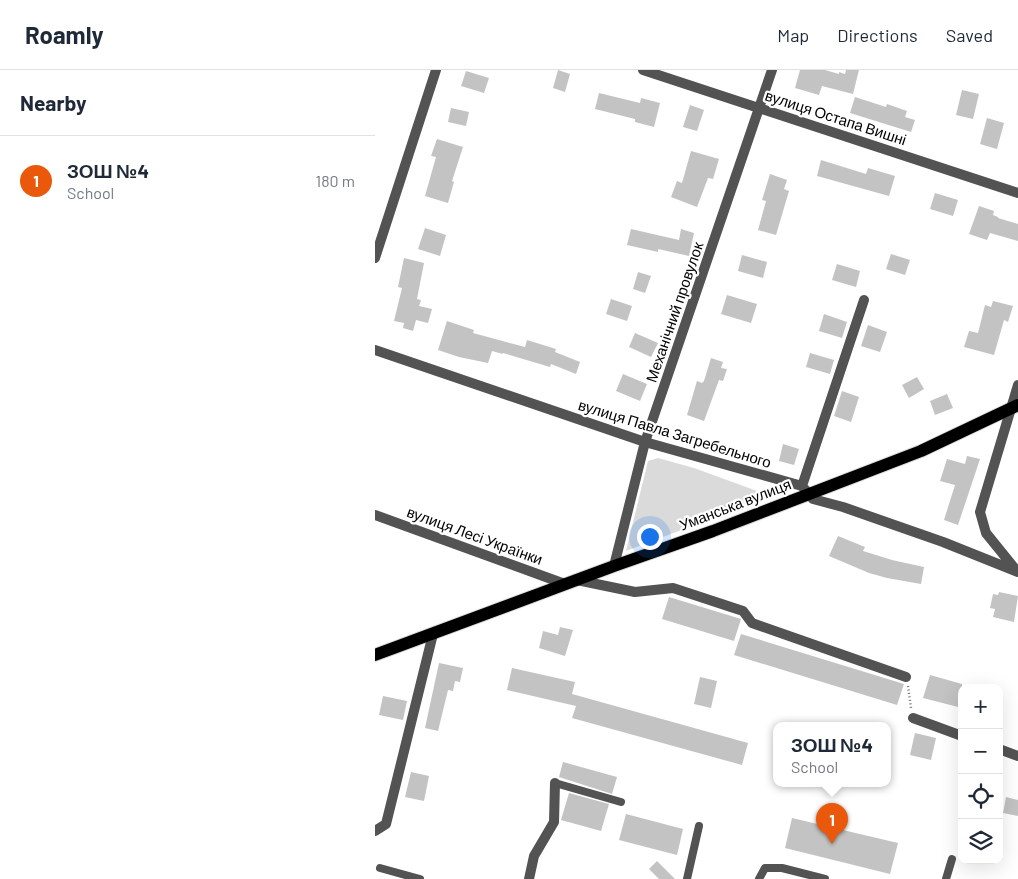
<!DOCTYPE html>
<meta charset="utf-8">
<style>
body{margin:0;font-family:Barlow,sans-serif;background:#f6f6f7;color:#1f2937}
.controls{position:absolute;right:15px;bottom:15px;display:grid;overflow:hidden;border-radius:10px;box-shadow:0 5px 20px #0002}
.controls button{width:45px;height:45px;display:grid;place-items:center;padding:0;border:0;border-bottom:1px solid #e0e1e3;background:#fff;color:#1f2937;font:25px sans-serif}
.you{position:absolute;left:274px;top:466px;width:18px;height:18px;margin:-12px;border:4px solid #fff;border-radius:50%;background:#1a73e8;box-shadow:0 0 0 8px #1a73e833}
.badge{display:grid;place-items:center;width:32px;height:32px;border-radius:50%;background:#ea580c;color:#fff;font-size:16px;font-weight:700}
.pin{position:absolute;translate:-50% -41px;filter:drop-shadow(0 1px 2px #0008)}
.pin::after{content:'';position:absolute;top:26px;width:18px;height:15px;background:inherit;clip-path:polygon(0 0,100% 0,50% 100%)}
.popup{position:absolute;left:398px;top:652px;width:118px;height:65px;box-sizing:border-box;display:grid;place-content:center;border-radius:10px;background:#fff;filter:drop-shadow(0 1px 4px #0005);font-size:16px;white-space:nowrap;color:#747a83}
.popup b{font-size:19px;color:#1f2937}
.popup::after{content:'';position:absolute;left:50%;top:100%;margin-left:-10px;border:10px solid transparent;border-top-color:#fff}
.list{margin:0;padding:0;list-style:none}
h2{display:flex;justify-content:space-between;align-items:center;height:65px;margin:0;padding:0 20px;font-size:21px}
h2 small{font-size:16px;font-weight:400;color:#747a83}
.list li{display:grid;grid-template-columns:32px 1fr auto;gap:15px;align-items:center;box-sizing:border-box;height:90px;padding:0 20px;border-top:1px solid #e0e1e3}
.list b{display:block;font-size:19px;white-space:nowrap}
.list p{margin:0;font-size:16px;white-space:nowrap;color:#747a83}
.list em{font-size:16px;font-style:normal;color:#747a83}
.icon{flex:none;width:28px;height:28px;fill:none;stroke:currentColor;stroke-width:2;stroke-linecap:round;stroke-linejoin:round}
.map{position:relative;flex:none;width:643px;height:809px;overflow:hidden}
header{display:flex;align-items:center;gap:30px;box-sizing:border-box;height:70px;padding:0 25px;background:#fff;border-bottom:1px solid #e0e1e3}
header strong{font-size:24px}
nav{display:flex;gap:28px;margin-inline-start:auto;font-size:18px}
main{display:flex}
aside{flex:1;background:#fff}
.map>svg:first-child{display:block}
.green{fill:#dadada}
.building{fill:#c3c3c3}
.lines{fill:none;stroke-linecap:round;stroke-linejoin:round}
.primary-casing{stroke:#dbdbdb;stroke-width:14}
.path{stroke:#757575;stroke-width:2.5;stroke-dasharray:1 2.5;stroke-linecap:butt}
.service{stroke:#535353;stroke-width:8}
.minor{stroke:#535353;stroke-width:10}
.primary{stroke:#000;stroke-width:12}
.labels{text-anchor:middle;dominant-baseline:central;stroke-width:4.5;stroke-linejoin:round;paint-order:stroke}
.street-label{font-size:15px;fill:#000;stroke:#fff}
</style>
<header>
<strong>Roamly</strong>
<nav><a>Map</a><a>Directions</a><a>Saved</a></nav>
</header>
<main>
<aside>
<h2>Nearby<small></small></h2>
<ul class="list">
<li><span class="badge">1</span><div><b>ЗОШ №4</b><p>School</p></div><em>180 m</em></li>
</ul>
</aside>
<div class="map">
<svg width="643" height="809" viewBox="0 0 643 809">
<rect width="100%" height="100%" fill="#fff"/>
<!-- green -->
<path class="green" d="M283 388 319 398 396 426 251 481 273 391Z"/>
<!-- building -->
<path class="building" d="M183 0 195 4 190 22 178 18Z
M425 0H450L464 4V2L470 4 471 0H484L478 24 447 16 444 25 420 18Z
M91 1 114 8 109 23 86 16Z
M587 20 604 24 598 49 581 45Z
M224 23 265 33 266 28 285 33 279 57 260 52V49L220 39Z
M480 27 511 37 512 34 532 41 530 47 540 50 536 62 475 43Z
M315 35 329 40 322 61 308 57Z
M76 38 94 42 91 56 73 52Z
M612 48 629 53 622 79 605 74Z
M62 69 88 77 77 111 79 112 73 133 50 126 61 87 56 86Z
M316 81 344 89 338 109 333 108 322 137 296 127 302 111 307 113Z
M446 90 491 104 493 98 520 106 514 126 442 106Z
M395 104 412 110 409 119 414 121 401 165 383 160 391 131 387 130Z
M560 123 583 130 578 146 555 139Z
M604 136 619 141 618 145 623 147V148L643 154V171L615 163 612 170 594 164Z
M50 158 71 165 65 186 43 179Z
M256 159 304 170 306 159 319 163 314 186 283 179V182L252 175Z
M516 184 535 190 530 205 511 199Z
M367 185 392 192 388 208 363 201Z
M29 188 49 193 42 229 46 230 44 236 57 239 53 253 41 250 38 261 28 258 29 253 19 251 27 218 23 217Z
M462 194 485 201 481 217 457 210Z
M263 202 276 206 270 223 258 219Z
M352 225 382 234 376 253 346 244Z
M236 229 257 236 252 251 231 244Z
M618 231 638 236 633 252 629 250 619 285 589 277 594 261 603 263 610 235 616 237Z
M449 244 472 252 467 268 444 261Z
M72 251 99 260 98 263 150 277 152 270 181 279 180 282 205 292 201 304 176 294 175 297 128 283V284L117 281 113 293 84 287 63 280Z
M493 255 512 262 505 282 486 276Z
M260 263 283 273 276 287 254 277Z
M435 283 459 290 455 304 431 297Z
M336 288 348 292 346 298 352 299 348 311 344 310 329 351 312 345 322 311 327 313 329 311Z
M248 304 272 314 265 331 241 321Z
M542 307 549 319 534 328 527 315Z
M467 321 484 327 476 352 459 346Z
M572 324 578 338 560 345 555 331Z
M408 374 424 379 419 395 404 391Z
M592 386 605 389 583 455 569 450 580 415 565 411 572 389 590 394Z
M463 466 490 477 488 481 517 490 549 497 546 514 512 508 494 503 454 486Z
M624 522 643 526 639 552 618 547 620 539 615 538 618 524 623 525Z
M294 527 366 549 359 571 287 549Z
M185 557 198 560 190 586 164 578 168 561 183 565Z
M366 564 529 614 522 635 359 585Z
M64 593 88 598 85 612 80 611 78 621 73 620 63 661 50 658Z
M137 598 200 612 197 624 373 673 367 695 197 648 201 636 132 620Z
M555 605 587 614V638L548 628Z
M325 607 342 611 336 638 319 634Z
M8 626 32 631 28 650 4 645Z
M540 663 561 668 556 690 535 685Z
M188 692 242 707 237 724 184 707Z
M36 702 54 706 49 731 30 727Z
M194 723 234 734 226 761 186 750Z
M631 727 643 730V746L628 743Z
M251 744 308 759 302 785 244 770Z
M417 748 523 773 515 804 410 778Z
M282 791 300 809H284L274 799Z"/>
<g class="lines">
<!-- primary casing -->
<g class="primary-casing">
<path id="primary" d="M0 585 239 496 338 461 546 381 643 335"/>
</g>
<!-- path -->
<path class="path" d="M533 616 536 638"/>
<!-- service -->
<path class="service" d="M180 713 246 732
M5 798 45 809
M312 809 324 756
M384 809 390 798H407L450 809
M571 809 577 789"/>
<!-- minor -->
<path class="minor" d="M268 0 643 123
M0 188 61 0
M0 280 270 372 427 416 438 429 468 437 568 472 643 502
M427 416 489 230
M0 445 190 514
M239 496 270 372 397 0
M641 500 611 463 605 442 643 315
M202 510 260 522 298 518 368 541 377 553 531 607
M538 648 587 666
M624 679 643 686
M0 761 11 754 58 564
M154 809 159 786 179 752 180 713"/>
<!-- primary -->
<use href="#primary" class="primary"/>
</g>
<g class="labels">
<!-- street labels -->
<g class="street-label">
<text transform="translate(461 47) rotate(18)">вулиця Остапа Вишні</text>
<text transform="translate(299 242) rotate(-71)">Механічний провулок</text>
<text transform="translate(300 363) rotate(17)">вулиця Павла Загребельного</text>
<text transform="translate(360 434) rotate(-21)">Уманська вулиця</text>
<text transform="translate(100 465) rotate(20)">вулиця Лесі Українки</text>
</g>
</g>
</svg>
<div class="controls">
<button>+</button>
<button>−</button>
<button><svg class="icon" aria-label="locate" viewBox="0 0 24 24"><circle cx="12" cy="12" r="6"/><path d="M12 2v4M12 18v4M2 12h4M18 12h4"/></svg></button>
<button><svg class="icon" aria-label="layers" viewBox="0 0 24 24"><path d="M12 4l9 5-9 5-9-5zM3 14l9 5 9-5"/></svg></button>
</div>
<div class="you"></div>
<div class="pin badge" style="left:457px;top:774px">1</div>
<div class="popup"><b>ЗОШ №4</b>School</div>
</div>
</main>
